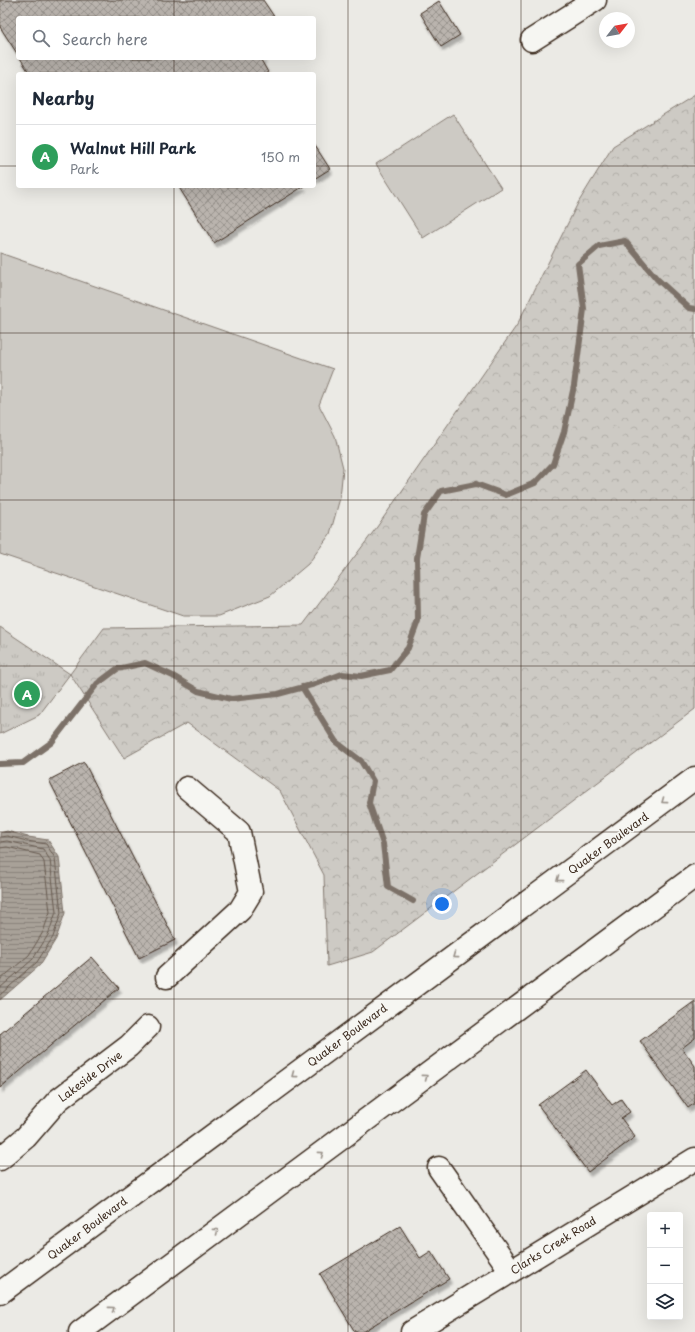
<!DOCTYPE html>
<meta charset="utf-8">
<style>
body{margin:0;font-family:"Playpen Sans",sans-serif;background:#f2f2f3;color:#1f2937}
.controls{position:absolute;right:12px;bottom:12px;display:grid;overflow:hidden;border-radius:4px;box-shadow:0 4px 16px #0002}
.controls button{width:36px;height:36px;display:grid;place-items:center;padding:0;border:0;border-bottom:1px solid #e0e1e3;background:#fff;color:#1f2937;font:20px sans-serif}
.compass{position:absolute;left:599px;top:12px;width:36px;height:36px;border-radius:50%;background:#fff;box-shadow:0 4px 16px #0002;rotate:59deg}
.you{position:absolute;left:442px;top:904px;width:14px;height:14px;margin:-10px;border:3px solid #fff;border-radius:50%;background:#1a73e8;box-shadow:0 0 0 6px #1a73e833}
.badge{display:grid;place-items:center;width:26px;height:26px;border-radius:50%;background:#7c3aed;color:#fff;font-size:13px;font-weight:700}
.pin{position:absolute;translate:-50% -50%;border:2px solid #fff;box-shadow:0 1px 4px #0006}
.list{margin:0;padding:0;list-style:none}
h2{display:flex;justify-content:space-between;align-items:center;height:52px;margin:0;padding:0 16px;font-size:17px}
h2 small{font-size:13px;font-weight:400;color:#747a83}
.list li{display:grid;grid-template-columns:26px 1fr auto;gap:12px;align-items:center;box-sizing:border-box;height:64px;padding:0 16px;border-top:1px solid #e0e1e3}
.list b{display:block;font-size:15px;white-space:nowrap}
.list p{margin:0;font-size:13px;white-space:nowrap;color:#747a83}
.list em{font-size:13px;font-style:normal;color:#747a83}
.icon{flex:none;width:22px;height:22px;fill:none;stroke:currentColor;stroke-width:2;stroke-linecap:round;stroke-linejoin:round}
.map{position:relative;flex:none;width:695px;height:1332px;overflow:hidden}
.search{position:absolute;background:#fff;box-shadow:0 4px 16px #0002;left:16px;top:16px;width:300px;height:44px;display:flex;align-items:center;gap:10px;box-sizing:border-box;padding:0 14px;border-radius:4px;color:#747a83;font-size:15px}
.panel{position:absolute;background:#fff;box-shadow:0 4px 16px #0002;left:16px;top:72px;width:300px;height:116px;border-radius:4px}
.map>svg:first-child{display:block}
.green{fill:#cdcac4;stroke:#847a71}
.forest{fill:url(#forest-crowns);stroke:#847a71}
.park{fill:url(#park-tufts);stroke:#847a71}
.water{fill:url(#water-rules);stroke:#7c7167}
.lines{fill:none;stroke-linecap:round;stroke-linejoin:round}
.shore{stroke:#675a4f;stroke-width:1}
.stream{stroke:#7c7167;stroke-width:6}
.building{fill:url(#building-cross-hatch);stroke:#3b2a1e;filter:url(#shadow)}
.minor-casing{stroke:#3b2a1e;stroke-width:25}
.major-casing{stroke:#3b2a1e;stroke-width:25}
.minor{stroke:#f6f6f2;stroke-width:22}
.major{stroke:#f6f6f2;stroke-width:22}
.oneway{stroke:#989088}
.grid{fill:none;stroke:#3b2a1e;stroke-width:1;stroke-opacity:0.55}
.labels{text-anchor:middle;dominant-baseline:central;stroke-width:3;stroke-linejoin:round;paint-order:stroke}
.street-label{font-size:11px;fill:#3b2a1e;stroke:#f6f6f2}
</style>
<div class="map">
<svg width="695" height="1332" viewBox="0 0 695 1332">
<defs>
<pattern id="forest-crowns" width="20" height="18" patternUnits="userSpaceOnUse"><rect width="20" height="18" fill="#cdcac4"/><path d="M2 6a3 3 0 1 1 6 0M12 15a3 3 0 1 1 6 0" fill="none" stroke="#b1aea8"/></pattern>
<pattern id="park-tufts" width="24" height="20" patternUnits="userSpaceOnUse"><rect width="24" height="20" fill="#cdcac4"/><path d="M3 7l-1-3M5 7V3M7 7l1-3M15 17l-1-3M17 17v-4M19 17l1-3" fill="none" stroke="#b1aea8"/></pattern>
<pattern id="water-rules" width="6" height="5" patternUnits="userSpaceOnUse"><rect width="6" height="5" fill="#a8a198"/><path d="M0 2.5h6" fill="none" stroke="#8a837b"/></pattern>
<pattern id="building-cross-hatch" width="8" height="8" patternUnits="userSpaceOnUse"><rect width="8" height="8" fill="#bab4ae"/><path d="M0 0l8 8M0 8l8-8" fill="none" stroke="#98938d"/></pattern>
<filter id="shadow"><feDropShadow dx="2.5" dy="4.5" stdDeviation="1" flood-color="#0004"/></filter>
</defs>
<rect width="100%" height="100%" fill="#ebeae5"/>
<filter id="ink" filterUnits="userSpaceOnUse"><feTurbulence type="fractalNoise" baseFrequency=".025" numOctaves="2"/><feDisplacementMap in="SourceGraphic" scale="8" xChannelSelector="R" yChannelSelector="G"/><feConvolveMatrix kernelMatrix="1 2 1 2 8 2 1 2 1" color-interpolation-filters="sRGB"/></filter>
<g filter="url(#ink)">
<!-- green -->
<path class="green" d="M453 114 501 188 423 238 376 164Z
M0 253 333 369 319 405 335 436 343 468 340 498 330 534 308 564 270 596 219 616H183L0 554Z"/>
<!-- forest -->
<path class="forest" d="M695 95V709L373 952 327 966 324 875 280 791 187 723 124 758 70 674 104 628 303 625 377 527 517 325 578 203 613 146Z"/>
<!-- park -->
<path class="park" d="M0 627 70 674 39 715 0 734Z"/>
<!-- water -->
<path class="water" d="M7 831 28 837 48 840 59 857 65 913 56 939 40 965 0 1000V833Z"/>
<g class="lines">
<!-- shore -->
<path class="shore" d="M0 837 7 836 27 841 46 844 55 858 61 913 53 937 37 962 0 995
M0 842 7 841 43 849 50 860 56 912 48 935 33 959 0 988
M0 848 7 847 40 855 44 862 50 912 43 932 29 955 0 980"/>
<!-- stream -->
<path class="stream" d="M302 687 336 742 361 761 373 781 369 803 383 844 388 887 413 901
M0 764 23 763 52 742 97 684 117 669 145 663 173 676 198 691 231 699 278 694 315 684 342 674 361 676 390 670 408 648 418 621 417 558 424 515 441 491 476 484 506 495 535 483 553 464 564 432 574 386 584 309 578 264 599 246 625 241 657 279 689 308 695 309"/>
</g>
<!-- building -->
<path class="building" d="M0 0H263L275 18H18V55L0 27Z
M439 1 460 35 441 47 420 13Z
M20 58H264L261 60 269 74H30Z
M314 144 330 169 314 179Z
M178 186H304L214 243Z
M84 762 175 940 139 958 49 780Z
M92 957 119 988 0 1088V1034Z
M695 1001V1038L682 1048 695 1066V1103L688 1108 640 1041Z
M586 1070 612 1105 621 1099 630 1112 621 1118 635 1137 588 1172 538 1105Z
M400 1226 420 1258 431 1251 449 1279 362 1332H355L320 1274Z"/>
<g class="lines">
<!-- minor casing -->
<g class="minor-casing">
<path id="minor" d="M532 40 595 0
M167 977 240 910 251 892 239 832 187 788
M0 1159 26 1137 58 1100 129 1046 148 1027
M439 1168 511 1271
M412 1332 695 1159"/>
</g>
<!-- major casing -->
<g class="major-casing">
<path id="major" d="M0 1293 695 778
M80 1332 695 876"/>
</g>
<!-- minor -->
<use href="#minor" class="minor"/>
<!-- major -->
<use href="#major" class="major"/>
</g>
<!-- one-way arrows -->
<defs><path id="oneway-chevron" d="M-2-3.5L2.5 0L-2 3.5" fill="none" stroke-width="1.6" stroke-linecap="round" stroke-linejoin="round"/></defs>
<g class="oneway">
<use href="#oneway-chevron" transform="translate(664 801) rotate(144)"/>
<use href="#oneway-chevron" transform="translate(559 879) rotate(144)"/>
<use href="#oneway-chevron" transform="translate(455 956) rotate(144)"/>
<use href="#oneway-chevron" transform="translate(294 1075) rotate(143)"/>
<use href="#oneway-chevron" transform="translate(425 1077) rotate(-37)"/>
<use href="#oneway-chevron" transform="translate(321 1154) rotate(-36)"/>
<use href="#oneway-chevron" transform="translate(216 1231) rotate(-36)"/>
<use href="#oneway-chevron" transform="translate(112 1309) rotate(-36)"/>
</g>
</g>
<!-- grid -->
<path class="grid" d="M174 0V18M348 0V1332M521 0V1332M174 58V74M0 166H18M314 166H695M174 186V1332M0 333H695M0 500H695M0 666H695M0 832H695M0 999H695M0 1166H695"/>
<g class="labels">
<!-- street labels -->
<g class="street-label">
<text transform="translate(608 843) rotate(-36)">Quaker Boulevard</text>
<text transform="translate(347 1035) rotate(-37)">Quaker Boulevard</text>
<text transform="translate(90 1076) rotate(-37)">Lakeside Drive</text>
<text transform="translate(87 1228) rotate(-37)">Quaker Boulevard</text>
<text transform="translate(553 1245) rotate(-32)">Clarks Creek Road</text>
</g>
</g>
</svg>
<div class="controls">
<button>+</button>
<button>−</button>
<button><svg class="icon" aria-label="layers" viewBox="0 0 24 24"><path d="M12 4l9 5-9 5-9-5zM3 14l9 5 9-5"/></svg></button>
</div>
<svg class="compass" viewBox="-18 -18 36 36"><path d="M0-13l5 13h-10z" fill="#e53935"/><path d="M0 13l5-13h-10z" fill="#747a83"/></svg>
<div class="you"></div>
<div class="pin badge" style="left:27px;top:694px;background:#2e9e5b">A</div>
<div class="search"><svg class="icon" aria-label="search" viewBox="0 0 24 24"><circle cx="10" cy="10" r="6"/><path d="M15 15l6 6"/></svg>Search here</div>
<section class="panel">
<h2>Nearby<small></small></h2>
<ul class="list">
<li><span class="badge" style="background:#2e9e5b">A</span><div><b>Walnut Hill Park</b><p>Park</p></div><em>150 m</em></li>
</ul>
</section>
</div>
